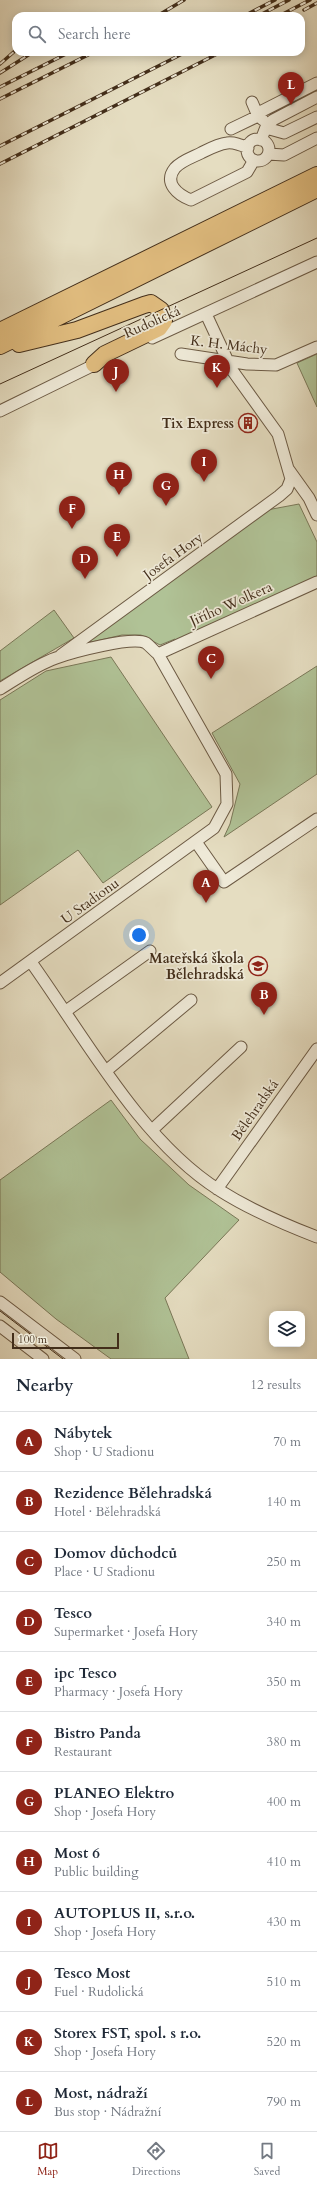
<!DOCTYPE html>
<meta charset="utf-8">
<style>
body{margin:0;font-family:Cardo,serif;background:#f2f2f3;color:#1f2937}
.controls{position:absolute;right:12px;bottom:12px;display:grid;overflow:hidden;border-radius:8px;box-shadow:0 2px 10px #0003}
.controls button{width:36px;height:36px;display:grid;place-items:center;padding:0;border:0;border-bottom:1px solid #e0e1e3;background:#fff;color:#1f2937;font:20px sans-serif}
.scale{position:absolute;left:12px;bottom:10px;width:107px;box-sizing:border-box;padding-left:4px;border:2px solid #432e1a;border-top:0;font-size:11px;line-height:14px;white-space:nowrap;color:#432e1a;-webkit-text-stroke:3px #eee9d7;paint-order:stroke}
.you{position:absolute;left:139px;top:935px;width:14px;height:14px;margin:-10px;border:3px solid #fff;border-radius:50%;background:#1a73e8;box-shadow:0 0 0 6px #1a73e833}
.badge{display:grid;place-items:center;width:26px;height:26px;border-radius:50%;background:#8f2418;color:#fff;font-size:13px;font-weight:700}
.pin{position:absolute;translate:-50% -33px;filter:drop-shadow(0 1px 2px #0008)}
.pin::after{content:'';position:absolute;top:21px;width:14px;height:12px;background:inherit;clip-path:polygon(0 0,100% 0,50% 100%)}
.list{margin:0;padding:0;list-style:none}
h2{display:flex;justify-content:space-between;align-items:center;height:52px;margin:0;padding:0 16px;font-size:17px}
h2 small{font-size:13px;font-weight:400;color:#747a83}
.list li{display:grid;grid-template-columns:26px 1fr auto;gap:12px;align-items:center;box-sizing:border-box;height:60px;padding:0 16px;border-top:1px solid #e0e1e3}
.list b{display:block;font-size:15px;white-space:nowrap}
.list p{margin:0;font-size:13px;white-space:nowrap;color:#747a83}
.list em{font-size:13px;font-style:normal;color:#747a83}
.icon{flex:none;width:22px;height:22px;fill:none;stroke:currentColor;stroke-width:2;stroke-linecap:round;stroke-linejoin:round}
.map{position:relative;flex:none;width:317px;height:1359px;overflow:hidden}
.search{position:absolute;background:#fff;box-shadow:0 2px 10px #0003;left:12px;right:12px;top:12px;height:44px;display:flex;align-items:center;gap:10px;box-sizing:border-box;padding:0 14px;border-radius:12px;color:#747a83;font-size:15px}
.sheet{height:772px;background:#fff}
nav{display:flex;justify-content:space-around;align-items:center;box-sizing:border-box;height:56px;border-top:1px solid #e0e1e3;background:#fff;font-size:11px;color:#747a83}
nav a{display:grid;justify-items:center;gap:2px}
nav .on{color:#8f2418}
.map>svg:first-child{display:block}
.green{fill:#b0c296;stroke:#7a7858}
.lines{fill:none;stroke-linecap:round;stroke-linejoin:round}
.minor-casing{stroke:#6c5a44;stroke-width:13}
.highway-casing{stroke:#432e1a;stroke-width:18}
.minor{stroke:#eee9d7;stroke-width:11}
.highway{stroke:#e2be80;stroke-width:16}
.tram{stroke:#432e1a;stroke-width:1}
.rail-casing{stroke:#432e1a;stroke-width:3.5}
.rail{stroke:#eee9d7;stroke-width:2;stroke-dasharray:6;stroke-linecap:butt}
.labels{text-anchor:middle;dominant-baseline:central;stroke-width:3.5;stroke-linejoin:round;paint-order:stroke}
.street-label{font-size:14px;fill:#432e1a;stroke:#eee9d7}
.poi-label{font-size:14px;font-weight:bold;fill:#432e1a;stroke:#eee9d7;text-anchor:end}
</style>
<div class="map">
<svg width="317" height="1359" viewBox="0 0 317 1359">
<rect width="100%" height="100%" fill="#e5ddc1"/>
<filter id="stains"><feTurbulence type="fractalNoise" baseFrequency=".005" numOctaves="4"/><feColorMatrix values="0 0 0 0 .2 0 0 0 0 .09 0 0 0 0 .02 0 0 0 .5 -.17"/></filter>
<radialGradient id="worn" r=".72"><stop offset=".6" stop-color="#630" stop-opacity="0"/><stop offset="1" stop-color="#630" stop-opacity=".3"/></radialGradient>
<!-- green -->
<path class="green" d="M317 354V407L297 363Z
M299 504 317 542V576L177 641 175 639 160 645 141 635H122L87 643 86 641 267 510Z
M54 610 74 638 0 681V651Z
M111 657 212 807 103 883 78 850 0 905V700L46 671Z
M317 666V774L224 837 230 824 240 784 212 733Z
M111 1100 140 1139 189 1185 239 1220 165 1298 189 1359H111L56 1319 0 1272V1180Z"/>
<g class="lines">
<!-- minor casing -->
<g class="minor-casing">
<path id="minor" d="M252 102 258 116 262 111 317 83
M266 128 284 133 317 117
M231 129 258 116 263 120
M247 150a11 11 0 1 1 22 0a11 11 0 1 1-22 0Z
M261 140 266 127 273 120 317 97
M248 148C241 145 234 142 227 143 218 144 209 149 201 153 193 157 181 161 175 168 163 183 178 195 191 200L247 172 254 160
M268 154 284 155 317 138
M152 338 317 262
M181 354 247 364 276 365 317 347
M0 411 100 362
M289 470 309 498 317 515
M158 654 317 582
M61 655 279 496 287 489 291 479 278 434 232 370 206 314
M0 689C18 678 36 665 56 658 73 652 132 636 146 643 150 646 154 651 158 654L226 774 227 804 214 828 0 983
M196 842 224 882 317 819
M31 962C84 1036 141 1141 219 1190 249 1209 283 1224 317 1237
M66 1011 150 951
M106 1071 191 1000
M152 1130 241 1047
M217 1189 317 1049
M0 1302 75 1359
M0 1326 43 1359"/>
</g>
<!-- highway casing -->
<g class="highway-casing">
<path id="highway" d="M0 331 317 175
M19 344 77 330 144 305 151 303 161 310 164 321 159 328 105 354 94 364
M0 346 317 189"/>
</g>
<!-- minor -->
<use href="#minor" class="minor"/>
<!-- highway -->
<use href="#highway" class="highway"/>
<!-- tram -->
<path class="tram" d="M0 384 317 238
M0 1311 63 1359"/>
<!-- rail casing -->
<g class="rail-casing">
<path id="rail" d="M304 10 317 3
M99 16H100
M157 16 184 0
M244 16 275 0
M258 16 289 0
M279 16 310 0
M0 64 16 50
M0 73 33 52
M0 87 70 52
M0 99 94 52
M0 146 186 52
M0 164 221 52"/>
</g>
<!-- rail -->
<use href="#rail" class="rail"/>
</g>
<!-- icons -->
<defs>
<g id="building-ring" transform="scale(1)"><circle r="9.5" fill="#eee9d7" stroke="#8f2418" stroke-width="1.5"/><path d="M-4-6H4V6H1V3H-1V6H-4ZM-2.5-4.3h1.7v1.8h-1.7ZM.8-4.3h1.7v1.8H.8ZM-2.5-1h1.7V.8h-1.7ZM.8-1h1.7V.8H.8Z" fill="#8f2418"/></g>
<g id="school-ring" transform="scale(1)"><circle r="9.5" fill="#eee9d7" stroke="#8f2418" stroke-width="1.5"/><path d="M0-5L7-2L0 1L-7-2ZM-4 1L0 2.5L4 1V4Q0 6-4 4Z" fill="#8f2418"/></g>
</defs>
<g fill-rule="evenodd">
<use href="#building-ring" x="248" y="423"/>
<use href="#school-ring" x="258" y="966"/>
</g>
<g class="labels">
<!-- street labels -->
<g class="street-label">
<text transform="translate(152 322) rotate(-24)">Rudolická</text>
<text transform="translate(229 345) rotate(7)">K. H. Máchy</text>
<text transform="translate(173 556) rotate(-36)">Josefa Hory</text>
<text transform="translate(231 604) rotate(-24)">Jiřího Wolkera</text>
<text transform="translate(90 901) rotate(-36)">U Stadionu</text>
<text transform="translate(255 1110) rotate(-55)">Bělehradská</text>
</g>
<!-- poi labels -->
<g class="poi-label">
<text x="234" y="423">Tix Express</text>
<text x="244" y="958">Mateřská škola<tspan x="244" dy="16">Bělehradská</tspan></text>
</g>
</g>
<rect width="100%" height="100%" filter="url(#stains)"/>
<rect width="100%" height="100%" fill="url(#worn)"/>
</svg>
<div class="controls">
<button><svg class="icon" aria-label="layers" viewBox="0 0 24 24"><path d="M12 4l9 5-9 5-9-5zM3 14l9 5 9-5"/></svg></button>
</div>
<div class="scale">100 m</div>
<div class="you"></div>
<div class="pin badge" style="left:206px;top:903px">A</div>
<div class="pin badge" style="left:264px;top:1015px">B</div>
<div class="pin badge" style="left:211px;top:679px">C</div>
<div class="pin badge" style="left:85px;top:579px">D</div>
<div class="pin badge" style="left:117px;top:557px">E</div>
<div class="pin badge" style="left:72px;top:529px">F</div>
<div class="pin badge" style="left:166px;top:506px">G</div>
<div class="pin badge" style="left:119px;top:495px">H</div>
<div class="pin badge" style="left:204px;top:482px">I</div>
<div class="pin badge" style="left:116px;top:392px">J</div>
<div class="pin badge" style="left:217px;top:388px">K</div>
<div class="pin badge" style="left:291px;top:105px">L</div>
<div class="search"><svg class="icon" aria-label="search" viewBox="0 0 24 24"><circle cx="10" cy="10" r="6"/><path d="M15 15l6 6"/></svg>Search here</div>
</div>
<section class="sheet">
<h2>Nearby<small>12 results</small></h2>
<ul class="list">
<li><span class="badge">A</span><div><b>Nábytek</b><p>Shop · U Stadionu</p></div><em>70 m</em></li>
<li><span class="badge">B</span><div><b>Rezidence Bělehradská</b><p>Hotel · Bělehradská</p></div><em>140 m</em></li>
<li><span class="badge">C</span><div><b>Domov důchodců</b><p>Place · U Stadionu</p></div><em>250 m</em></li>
<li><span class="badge">D</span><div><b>Tesco</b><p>Supermarket · Josefa Hory</p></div><em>340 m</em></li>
<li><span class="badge">E</span><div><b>ipc Tesco</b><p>Pharmacy · Josefa Hory</p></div><em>350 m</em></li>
<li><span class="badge">F</span><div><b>Bistro Panda</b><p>Restaurant</p></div><em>380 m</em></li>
<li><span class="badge">G</span><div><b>PLANEO Elektro</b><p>Shop · Josefa Hory</p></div><em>400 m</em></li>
<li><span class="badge">H</span><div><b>Most 6</b><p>Public building</p></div><em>410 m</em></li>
<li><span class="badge">I</span><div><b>AUTOPLUS II, s.r.o.</b><p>Shop · Josefa Hory</p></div><em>430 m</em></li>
<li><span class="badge">J</span><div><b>Tesco Most</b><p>Fuel · Rudolická</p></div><em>510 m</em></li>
<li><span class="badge">K</span><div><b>Storex FST, spol. s r.o.</b><p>Shop · Josefa Hory</p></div><em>520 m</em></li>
<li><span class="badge">L</span><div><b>Most, nádraží</b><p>Bus stop · Nádražní</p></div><em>790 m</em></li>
</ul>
</section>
<nav>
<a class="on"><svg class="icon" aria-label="map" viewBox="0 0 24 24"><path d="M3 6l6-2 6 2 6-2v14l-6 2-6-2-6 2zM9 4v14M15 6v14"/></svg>Map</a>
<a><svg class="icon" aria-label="directions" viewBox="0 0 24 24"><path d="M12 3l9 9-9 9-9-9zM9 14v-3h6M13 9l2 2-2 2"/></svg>Directions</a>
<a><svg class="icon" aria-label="saved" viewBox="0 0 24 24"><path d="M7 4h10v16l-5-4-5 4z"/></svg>Saved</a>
</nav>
